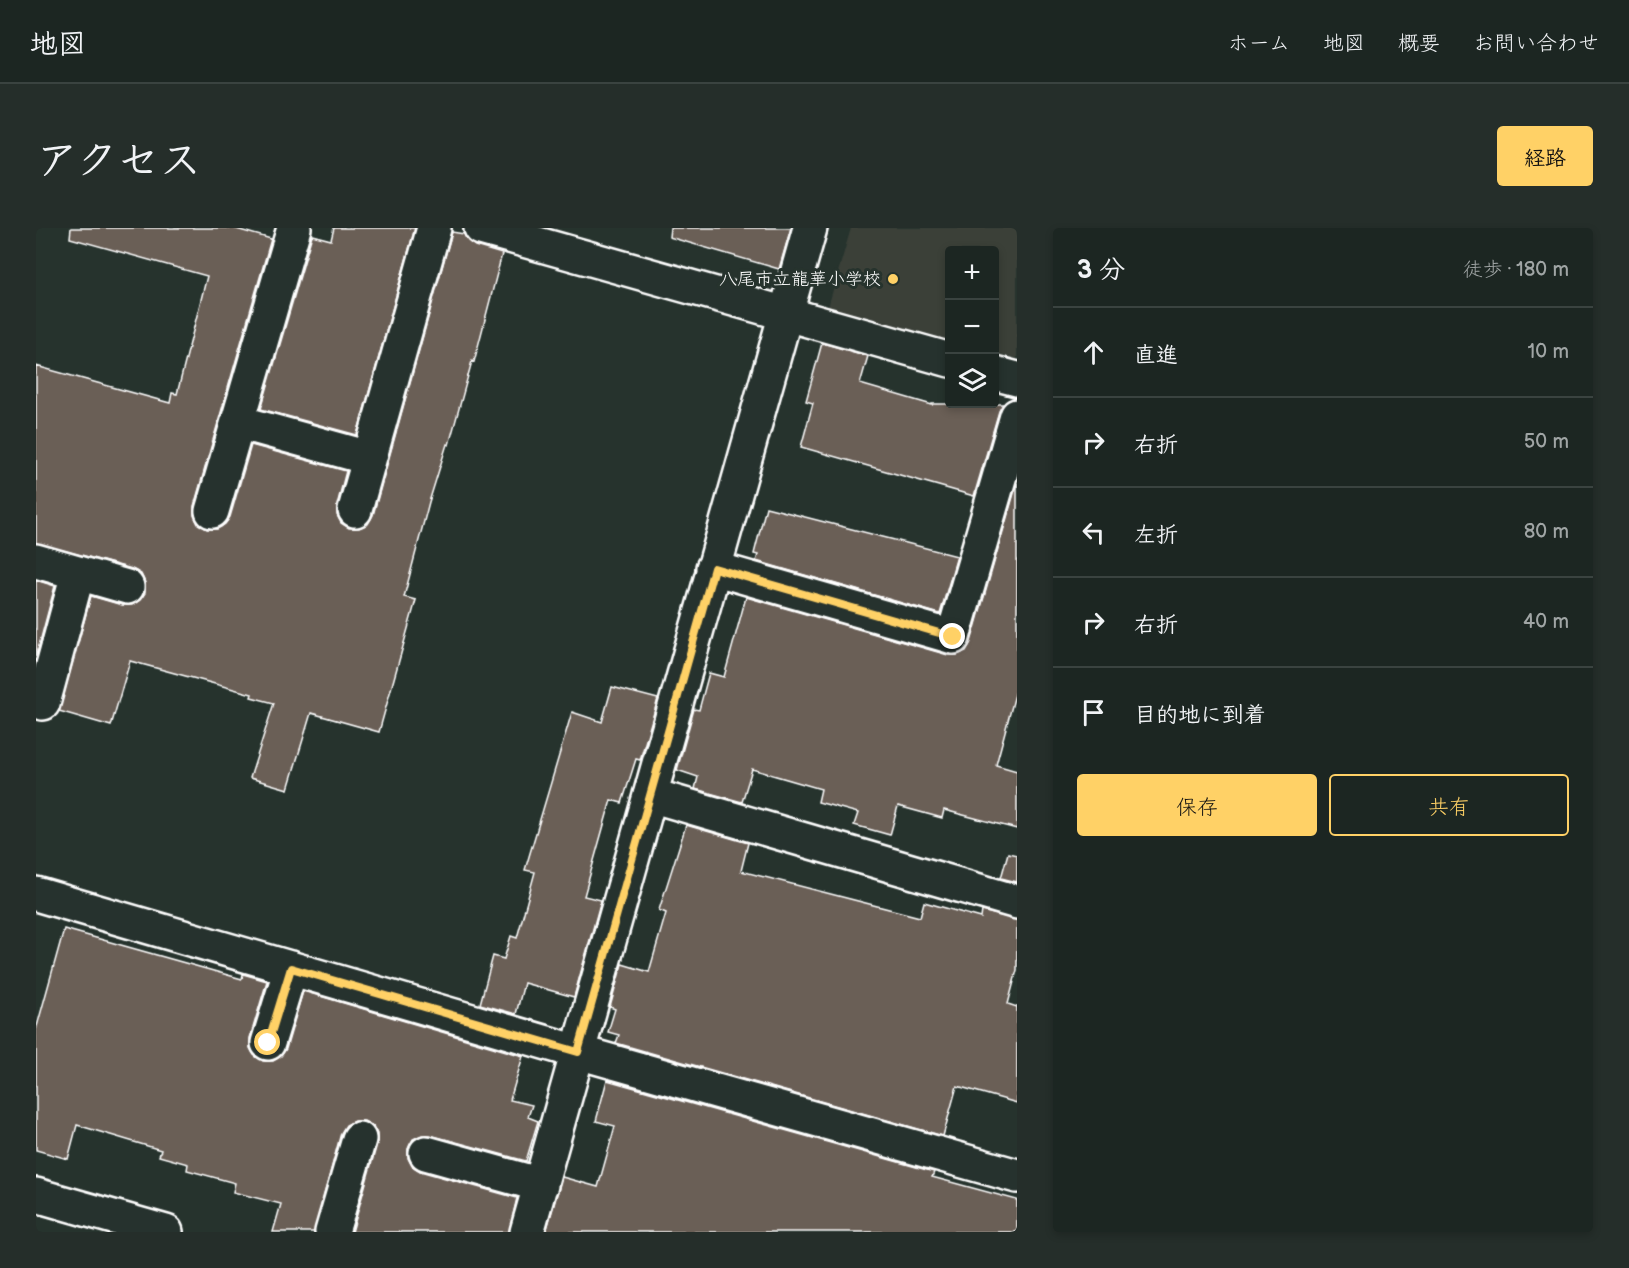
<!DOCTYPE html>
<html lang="ja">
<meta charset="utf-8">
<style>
body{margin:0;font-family:"Balsamiq Sans","Klee One",sans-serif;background:#252e2a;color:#f1f3f6}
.controls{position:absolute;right:18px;top:18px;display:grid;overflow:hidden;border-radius:6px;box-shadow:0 3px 9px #0003}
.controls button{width:54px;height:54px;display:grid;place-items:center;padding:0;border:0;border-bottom:2px solid #3a4340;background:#1c2622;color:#f1f3f6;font:30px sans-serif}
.stop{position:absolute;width:18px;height:18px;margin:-14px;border:4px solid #ffd166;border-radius:50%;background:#fff}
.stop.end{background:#ffd166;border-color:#fff;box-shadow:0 2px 6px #0008}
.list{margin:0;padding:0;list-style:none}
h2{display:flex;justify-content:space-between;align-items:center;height:78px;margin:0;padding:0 24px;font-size:26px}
h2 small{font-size:20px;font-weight:400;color:#a0a5a5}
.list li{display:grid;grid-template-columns:39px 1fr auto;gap:18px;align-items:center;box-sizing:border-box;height:90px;padding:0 24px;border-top:2px solid #3a4340}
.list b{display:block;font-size:22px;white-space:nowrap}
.list em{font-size:20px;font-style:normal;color:#a0a5a5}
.actions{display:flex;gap:12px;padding:18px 24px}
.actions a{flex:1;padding:14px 0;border:2px solid #ffd166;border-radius:6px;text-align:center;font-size:21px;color:#ffd166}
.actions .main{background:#ffd166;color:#111}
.icon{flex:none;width:33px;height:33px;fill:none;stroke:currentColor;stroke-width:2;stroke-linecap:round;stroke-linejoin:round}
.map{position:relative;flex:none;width:981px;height:1004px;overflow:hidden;border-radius:6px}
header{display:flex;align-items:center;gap:36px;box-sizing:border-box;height:84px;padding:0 30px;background:#1c2622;border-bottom:2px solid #3a4340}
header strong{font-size:28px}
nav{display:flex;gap:33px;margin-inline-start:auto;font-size:21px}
.intro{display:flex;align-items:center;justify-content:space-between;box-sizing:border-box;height:144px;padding:0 36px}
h1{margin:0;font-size:42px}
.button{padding:15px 27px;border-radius:6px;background:#ffd166;color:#111;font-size:21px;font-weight:700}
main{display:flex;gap:36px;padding:0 36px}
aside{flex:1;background:#1c2622;border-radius:6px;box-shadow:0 3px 9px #0003}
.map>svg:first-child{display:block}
.built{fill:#3a4039}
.building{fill:#6a5e56;stroke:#fff;stroke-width:1.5}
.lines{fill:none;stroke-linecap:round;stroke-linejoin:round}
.minor-casing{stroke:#fff;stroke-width:38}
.minor{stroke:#26332d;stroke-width:33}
.route{stroke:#ffd166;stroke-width:8}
.poi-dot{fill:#ffd166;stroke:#26332d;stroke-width:2}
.labels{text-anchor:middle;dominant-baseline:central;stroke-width:6;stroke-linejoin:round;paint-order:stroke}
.poi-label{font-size:18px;fill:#fff;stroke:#26332d;text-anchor:end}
</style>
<header>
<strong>地図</strong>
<nav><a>ホーム</a><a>地図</a><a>概要</a><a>お問い合わせ</a></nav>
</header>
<div class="intro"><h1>アクセス</h1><a class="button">経路</a></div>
<main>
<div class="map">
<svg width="981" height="1004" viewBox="0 0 981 1004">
<rect width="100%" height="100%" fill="#26332d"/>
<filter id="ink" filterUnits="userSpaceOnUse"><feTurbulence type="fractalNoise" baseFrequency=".0167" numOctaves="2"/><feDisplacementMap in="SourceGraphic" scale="12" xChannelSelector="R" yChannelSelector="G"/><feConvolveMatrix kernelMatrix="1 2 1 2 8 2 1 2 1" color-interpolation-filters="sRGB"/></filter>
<g filter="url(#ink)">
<!-- built -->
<path class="built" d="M815 0H981V131L959 125 958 22H914L913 113 792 79Z"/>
<!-- building -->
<path class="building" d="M35 0H197L235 11 158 278V287L162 296 171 301H181L189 296 194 289 215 217 310 243 301 277V287L305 295 313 300H323L332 296 337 287 416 4 428 6 432 13 439 18 466 26 438 134 436 133 413 217 411 216 393 274 368 369 380 372 343 504 275 485 252 561 214 550 238 475 215 469 216 466 94 433 75 498 23 483 55 368 86 377H96L104 372 109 365V355L105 346 96 341 0 315V138L134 175 136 165 141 166 171 48 34 10Z
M298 0H379L321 207 225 181 276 7 295 12Z
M634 0H755L743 41 633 9Z
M786 115 832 128 824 156 896 177V176H967L963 183 938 268 765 219 777 175 770 173Z
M981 255V459L960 537 981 543V601L908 582 906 590 862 578 854 607 818 597 822 585 782 574 785 561 716 541 706 574 659 561 662 549 641 542 658 481 663 482 673 445 688 449 710 369 912 427H921L930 423 935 414Z
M730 279 921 328 904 386 720 333 722 327 718 326Z
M0 352 19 358 0 429Z
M576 459 622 471 604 532 600 531 586 575 575 572 548 668 565 672 538 769 488 755 480 786 444 776 457 728 468 731 475 708 481 710 499 644 489 642 536 484 566 494Z
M650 597 712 615 705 643 884 689 888 674 945 690 946 683 981 692V742L972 776 981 779V875L921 858 907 908 580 815 583 807 572 804 579 781 574 779 586 736 613 744 630 685 623 682Z
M972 625 981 627V654L965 650Z
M28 701 206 751 207 746 231 753 214 810V820L218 827 227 833H237L245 828 250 821 267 763 487 828 474 872 496 877 492 889 502 893 490 933 394 907H386L377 911 372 921V930L376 938 384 943 481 970 473 1004H316L341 916V906L337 898 328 893H318L310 897 305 905 278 1004H237L245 976 197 964 199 955 151 942 152 936 123 928 125 922 41 897 32 931 0 922V802Z
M571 852 898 944 896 949 981 972V1004H510L526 949 562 959 579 898 560 893Z"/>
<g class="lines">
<!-- minor casing -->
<g class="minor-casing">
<path id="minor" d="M445 0 914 132
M958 145 981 151
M202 194 333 230
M319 282 398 0
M176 283 258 0
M0 333 91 359
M677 340 917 409 981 188
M7 475 42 345
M614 567 981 674
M0 666 542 824 981 948
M232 815 255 740
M390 925 505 957
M0 967 130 1004
M296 1004 323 911
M491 1004 774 0"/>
</g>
<!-- minor -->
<use href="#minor" class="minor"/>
</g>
</g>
<g class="lines" filter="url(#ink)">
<!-- route -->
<path class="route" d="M232 815 255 740 542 824 678 340 917 409"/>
</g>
<!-- markers -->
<circle class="poi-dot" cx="857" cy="51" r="6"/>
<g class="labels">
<!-- poi labels -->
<g class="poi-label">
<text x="845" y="51">八尾市立龍華小学校</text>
</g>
</g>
</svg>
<div class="controls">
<button>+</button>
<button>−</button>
<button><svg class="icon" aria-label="layers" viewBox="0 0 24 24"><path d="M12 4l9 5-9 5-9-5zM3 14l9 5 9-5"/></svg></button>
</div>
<div class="stop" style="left:232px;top:815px"></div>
<div class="stop end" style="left:917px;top:409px"></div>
</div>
<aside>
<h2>3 分<small>徒歩 · 180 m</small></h2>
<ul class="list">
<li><svg class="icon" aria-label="ahead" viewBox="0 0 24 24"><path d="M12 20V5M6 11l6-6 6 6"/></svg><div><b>直進</b></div><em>10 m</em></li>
<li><svg class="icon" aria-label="right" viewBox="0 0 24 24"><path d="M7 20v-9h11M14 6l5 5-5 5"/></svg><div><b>右折</b></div><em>50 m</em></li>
<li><svg class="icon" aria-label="left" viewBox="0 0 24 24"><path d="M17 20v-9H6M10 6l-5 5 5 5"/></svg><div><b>左折</b></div><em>80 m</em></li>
<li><svg class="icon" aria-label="right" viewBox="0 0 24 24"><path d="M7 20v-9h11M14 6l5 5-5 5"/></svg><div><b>右折</b></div><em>40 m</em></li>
<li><svg class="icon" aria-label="arrive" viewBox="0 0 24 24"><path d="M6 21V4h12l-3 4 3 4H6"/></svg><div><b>目的地に到着</b></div></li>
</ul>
<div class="actions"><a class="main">保存</a><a>共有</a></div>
</aside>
</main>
